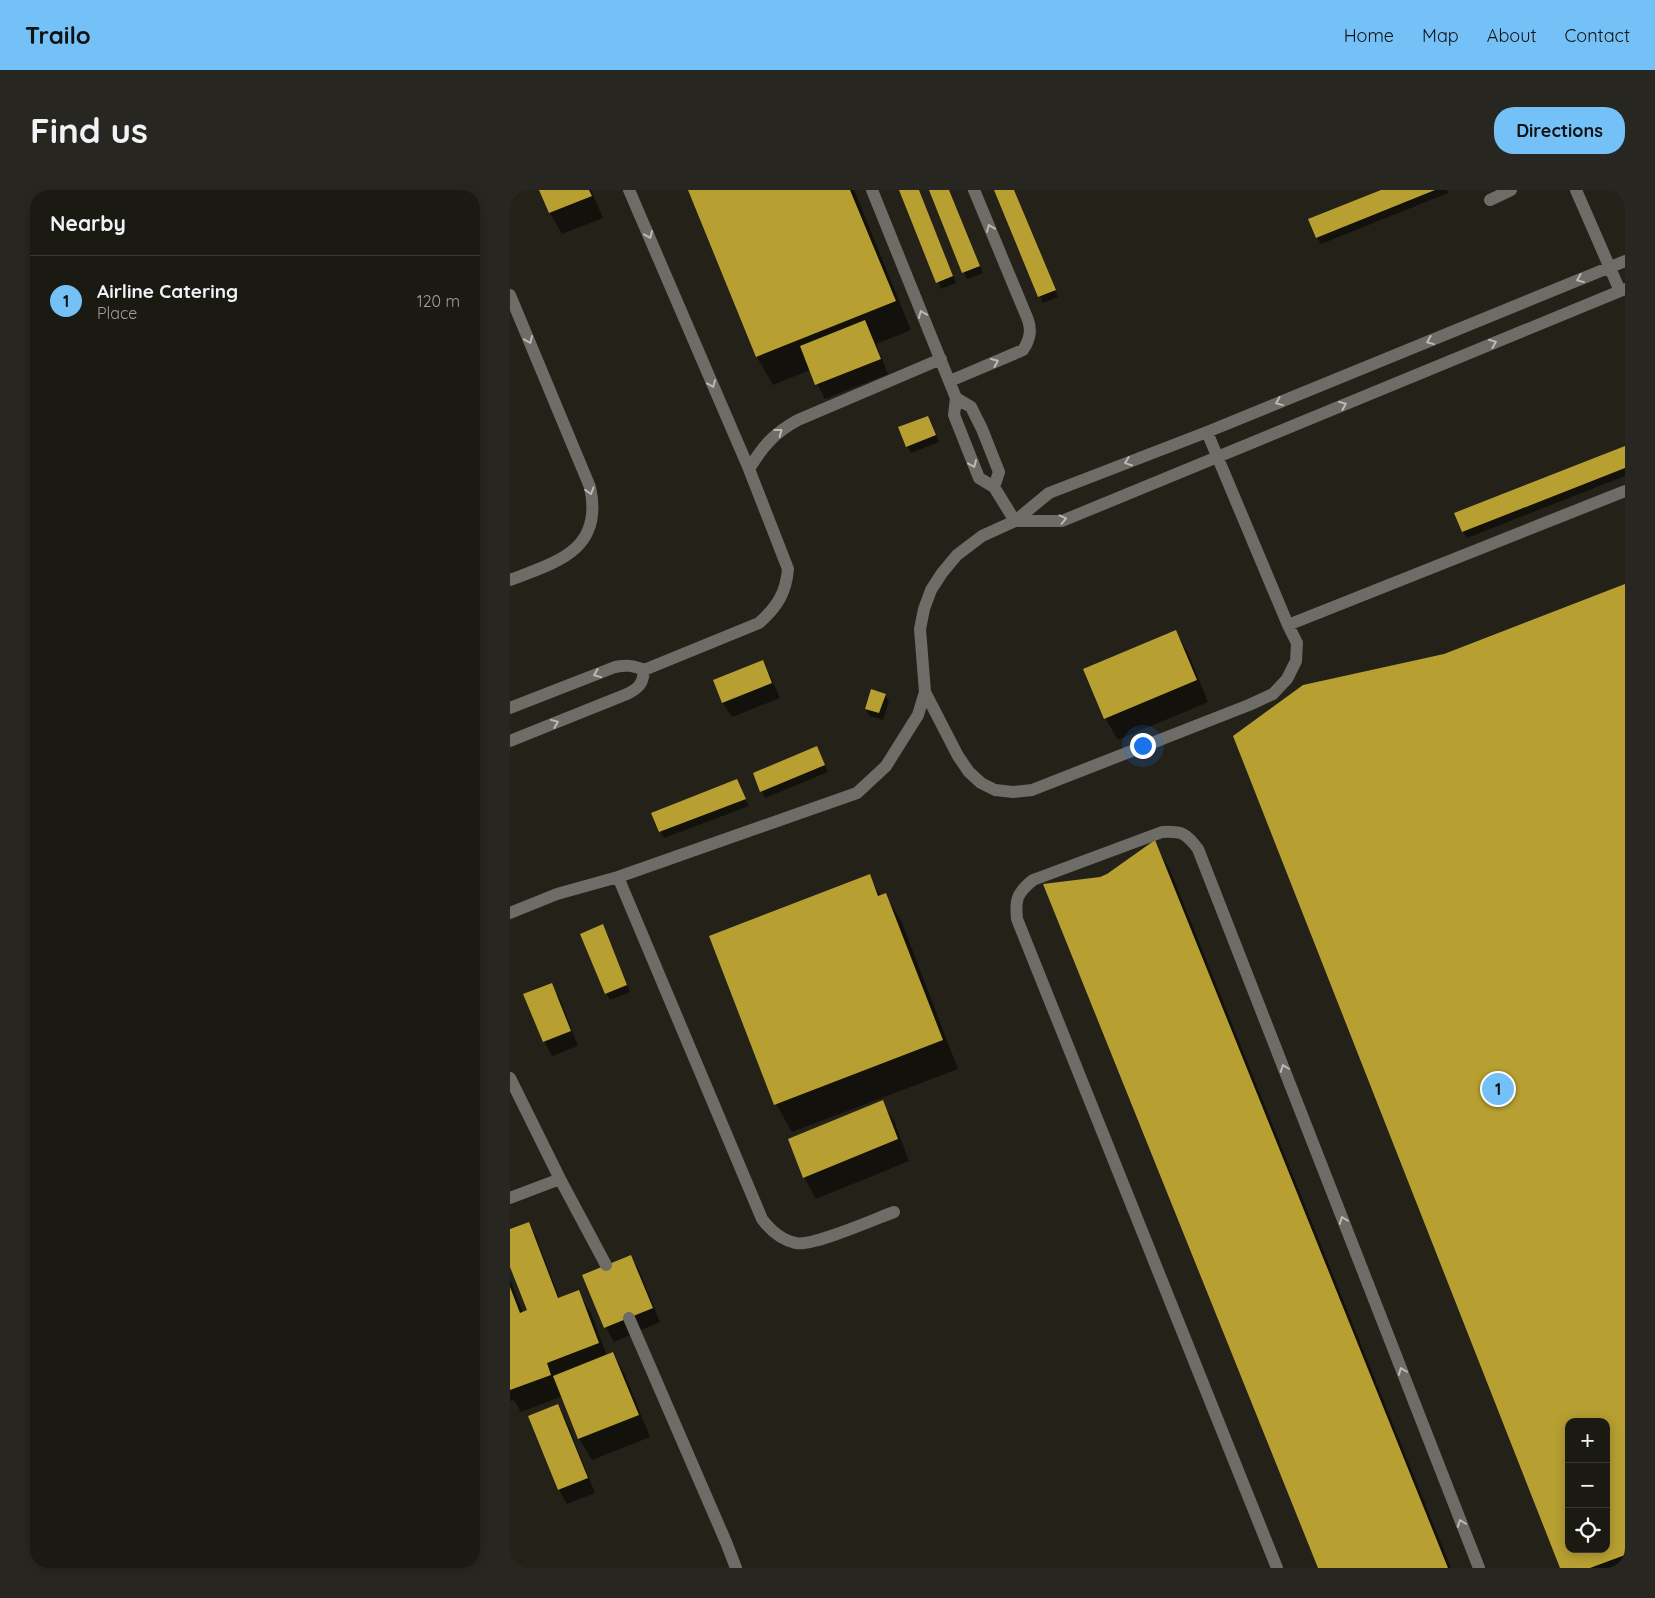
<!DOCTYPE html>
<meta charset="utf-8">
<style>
body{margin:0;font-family:Quicksand,sans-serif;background:#272620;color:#f1f3f6}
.controls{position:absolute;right:15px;bottom:15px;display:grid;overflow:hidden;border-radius:10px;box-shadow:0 2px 12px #0003}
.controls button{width:45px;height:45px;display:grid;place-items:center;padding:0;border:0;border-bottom:1px solid #383832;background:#1a1912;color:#f1f3f6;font:25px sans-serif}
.you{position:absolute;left:632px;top:555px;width:18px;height:18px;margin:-12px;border:4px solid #fff;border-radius:50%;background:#1a73e8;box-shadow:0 0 0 8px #1a73e833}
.badge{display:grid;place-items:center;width:32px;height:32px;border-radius:50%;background:#73c1f6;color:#111;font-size:16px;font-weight:700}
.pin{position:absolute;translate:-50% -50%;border:2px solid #fff;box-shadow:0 1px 5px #0006}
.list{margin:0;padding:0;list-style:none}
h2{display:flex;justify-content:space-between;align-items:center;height:65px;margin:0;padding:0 20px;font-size:21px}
h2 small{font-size:16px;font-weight:400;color:#9fa09f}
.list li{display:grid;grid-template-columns:32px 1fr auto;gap:15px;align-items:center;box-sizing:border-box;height:90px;padding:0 20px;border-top:1px solid #383832}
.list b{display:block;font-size:19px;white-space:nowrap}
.list p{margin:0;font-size:16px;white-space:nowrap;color:#9fa09f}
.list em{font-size:16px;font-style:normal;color:#9fa09f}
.icon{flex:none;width:28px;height:28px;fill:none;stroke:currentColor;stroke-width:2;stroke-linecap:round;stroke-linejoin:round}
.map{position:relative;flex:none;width:1115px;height:1378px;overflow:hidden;border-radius:20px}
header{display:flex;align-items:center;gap:30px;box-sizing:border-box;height:70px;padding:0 25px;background:#73c1f6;color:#111}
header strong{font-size:24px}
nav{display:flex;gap:28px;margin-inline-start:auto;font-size:18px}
.intro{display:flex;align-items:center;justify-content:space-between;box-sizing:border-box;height:120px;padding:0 30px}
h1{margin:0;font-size:35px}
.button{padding:12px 22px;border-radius:20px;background:#73c1f6;color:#111;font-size:18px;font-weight:700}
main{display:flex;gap:30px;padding:0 30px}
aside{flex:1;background:#1a1912;border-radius:20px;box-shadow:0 2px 12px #0003}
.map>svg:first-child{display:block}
.shadow{fill:#0007;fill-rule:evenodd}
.building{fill:#b79f31;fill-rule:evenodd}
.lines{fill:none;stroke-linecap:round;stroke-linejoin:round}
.lane{stroke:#6d6c67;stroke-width:12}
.oneway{stroke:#bcbab4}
</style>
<header>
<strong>Trailo</strong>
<nav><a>Home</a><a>Map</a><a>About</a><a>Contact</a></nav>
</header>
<div class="intro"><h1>Find us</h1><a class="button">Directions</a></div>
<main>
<aside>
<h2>Nearby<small></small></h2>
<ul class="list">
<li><span class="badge">1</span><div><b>Airline Catering</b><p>Place</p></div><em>120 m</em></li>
</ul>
</aside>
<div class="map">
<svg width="1115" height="1378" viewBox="0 0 1115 1378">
<rect width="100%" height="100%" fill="#232118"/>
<!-- shadow -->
<path class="shadow" d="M30 0H81L93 28 52 44 40 23Z
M179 0H344L401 140 366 154 378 184 315 209 300 180 263 195 247 167Z
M390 0H409L446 93 431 99Z
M420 0H439L473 83 457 89Z
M486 0H504L548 107 533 113Z
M874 0H937L938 3 811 54 807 47Z
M418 227 429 252 401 263 397 256Z
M1115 257V286L957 348 953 341Z
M1115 395V1378H1051L935 465ZM1059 1232H1096V1359H1059Z
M666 442 678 463 698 512 608 550 595 528Z
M252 471 260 485 270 508 222 527 213 513 204 491Z
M375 505 379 511 373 530 360 526 356 519Z
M307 558 318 582 255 608 252 601Z
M228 596 239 616 154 648 150 641Z
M644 652 660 680 941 1378H810L590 688 598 686Z
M359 686 371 706 375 704 392 733 448 879 282 942 266 914Z
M96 743 120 802 100 810 96 803Z
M41 795 50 809 68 856 42 866 34 851Z
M372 912 385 933 399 971 306 1009 294 987Z
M18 1033 26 1047 50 1109 68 1102 81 1123 97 1166 103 1163 115 1185 140 1247 82 1270 69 1248 53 1206 11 1222 4 1210 0 1211V1089L13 1123 18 1121 0 1073V1040Z
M120 1066 129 1080 150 1132 104 1152 96 1138 74 1086Z
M47 1216 56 1230 85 1303 57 1314 49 1300 19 1227Z"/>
<!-- building -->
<path class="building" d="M29 0H79L82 6 39 23Z
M178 0H340L386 111 246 167Z
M389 0H409L443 86 426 93Z
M419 0H439L470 76 452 83Z
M484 0H504L546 100 528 107Z
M871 0H925L806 48 798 29Z
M355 130 371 169 305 195 290 156Z
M418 226 426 245 396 257 388 237Z
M1115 256V278L952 342 944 323Z
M1115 394V1365L1080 1378H1050L723 546 793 495 934 464ZM1059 1232H1096V1359H1059Z
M666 440 687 490 594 529 573 479Z
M253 470 262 493 212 513 203 490Z
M361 499 376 504 369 523 355 519Z
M307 556 315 575 250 602 243 583Z
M227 589 236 609 149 642 141 623Z
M645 650 938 1378H808L533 694 590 687 597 684Z
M360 684 368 706 376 703 433 850 264 915 199 746Z
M93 734 117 795 95 804 70 744Z
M42 793 61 841 33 852 13 804Z
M373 910 388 949 293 988 278 949Z
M19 1032 48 1108 69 1100 89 1153 37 1173 41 1185 0 1200V1097L10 1123 17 1120 0 1077V1039Z
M121 1065 143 1118 94 1138 72 1085Z
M103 1162 129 1225 68 1249 43 1186Z
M48 1214 78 1288 48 1300 18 1226Z"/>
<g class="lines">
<!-- lane -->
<path class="lane" d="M362 0 446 208 444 225 469 288 484 297 505 331
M1066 0 1110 101
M980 10 1001 0
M0 105 80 297C94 360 47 372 0 390
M440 191 513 160C521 148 522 138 516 125L464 0
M446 208 461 217 472 239 489 282 484 297
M697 242 778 435 787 453 786 471 777 489 763 504 739 515 522 600 503 602 485 600 471 593 459 582 448 566 415 502 410 439 414 419 421 400 432 383 447 365 472 346 505 331 539 303 697 242 1115 71
M239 279C253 256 264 243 288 230L431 169
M505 331H552L1115 99
M778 435 1115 301
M0 518 105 477C116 475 123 475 134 480L249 433C267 417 276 403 278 379L239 279 119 0
M0 551 117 504C129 498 133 494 134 480
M108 687 252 1029C261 1041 271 1050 286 1053 302 1057 365 1029 384 1022
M0 723 47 704 108 687 347 603 376 576 408 525 415 502
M0 888 50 989 96 1075
M0 1008 50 989
M119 1128 216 1352 226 1378
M767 1378 507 729C505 709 507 703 523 690L652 642C672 641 676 643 688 659L969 1378"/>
</g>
<!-- one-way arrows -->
<defs><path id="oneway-chevron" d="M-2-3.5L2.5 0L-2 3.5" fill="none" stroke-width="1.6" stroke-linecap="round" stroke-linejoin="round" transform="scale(1.25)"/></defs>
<g class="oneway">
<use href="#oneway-chevron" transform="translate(480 38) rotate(-113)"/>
<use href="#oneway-chevron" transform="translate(139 45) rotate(67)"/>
<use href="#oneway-chevron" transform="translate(1070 89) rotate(158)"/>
<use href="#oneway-chevron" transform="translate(412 124) rotate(-112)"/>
<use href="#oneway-chevron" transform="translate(19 150) rotate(67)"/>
<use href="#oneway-chevron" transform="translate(920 151) rotate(158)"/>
<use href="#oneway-chevron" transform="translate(983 153) rotate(-22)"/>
<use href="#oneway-chevron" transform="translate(485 172) rotate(-23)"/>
<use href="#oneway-chevron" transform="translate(202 194) rotate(67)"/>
<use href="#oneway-chevron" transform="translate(769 212) rotate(158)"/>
<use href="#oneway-chevron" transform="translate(833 215) rotate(-22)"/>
<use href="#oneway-chevron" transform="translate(269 242) rotate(-37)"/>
<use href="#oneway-chevron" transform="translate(618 272) rotate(159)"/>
<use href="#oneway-chevron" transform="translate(463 274) rotate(67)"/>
<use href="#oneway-chevron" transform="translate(80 301) rotate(74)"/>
<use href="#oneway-chevron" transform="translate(553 329) rotate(-13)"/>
<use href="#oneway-chevron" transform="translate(87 484) rotate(158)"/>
<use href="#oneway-chevron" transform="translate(45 533) rotate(-22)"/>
<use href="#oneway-chevron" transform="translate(774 878) rotate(-111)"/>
<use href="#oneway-chevron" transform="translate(833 1030) rotate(-111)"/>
<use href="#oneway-chevron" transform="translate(892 1181) rotate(-111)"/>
<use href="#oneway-chevron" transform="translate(951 1333) rotate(-111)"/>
</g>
</svg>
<div class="controls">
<button>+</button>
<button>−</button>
<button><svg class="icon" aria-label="locate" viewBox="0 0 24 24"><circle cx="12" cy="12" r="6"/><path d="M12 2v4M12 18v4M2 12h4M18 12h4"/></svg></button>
</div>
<div class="you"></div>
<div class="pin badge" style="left:988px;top:899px">1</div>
</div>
</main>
